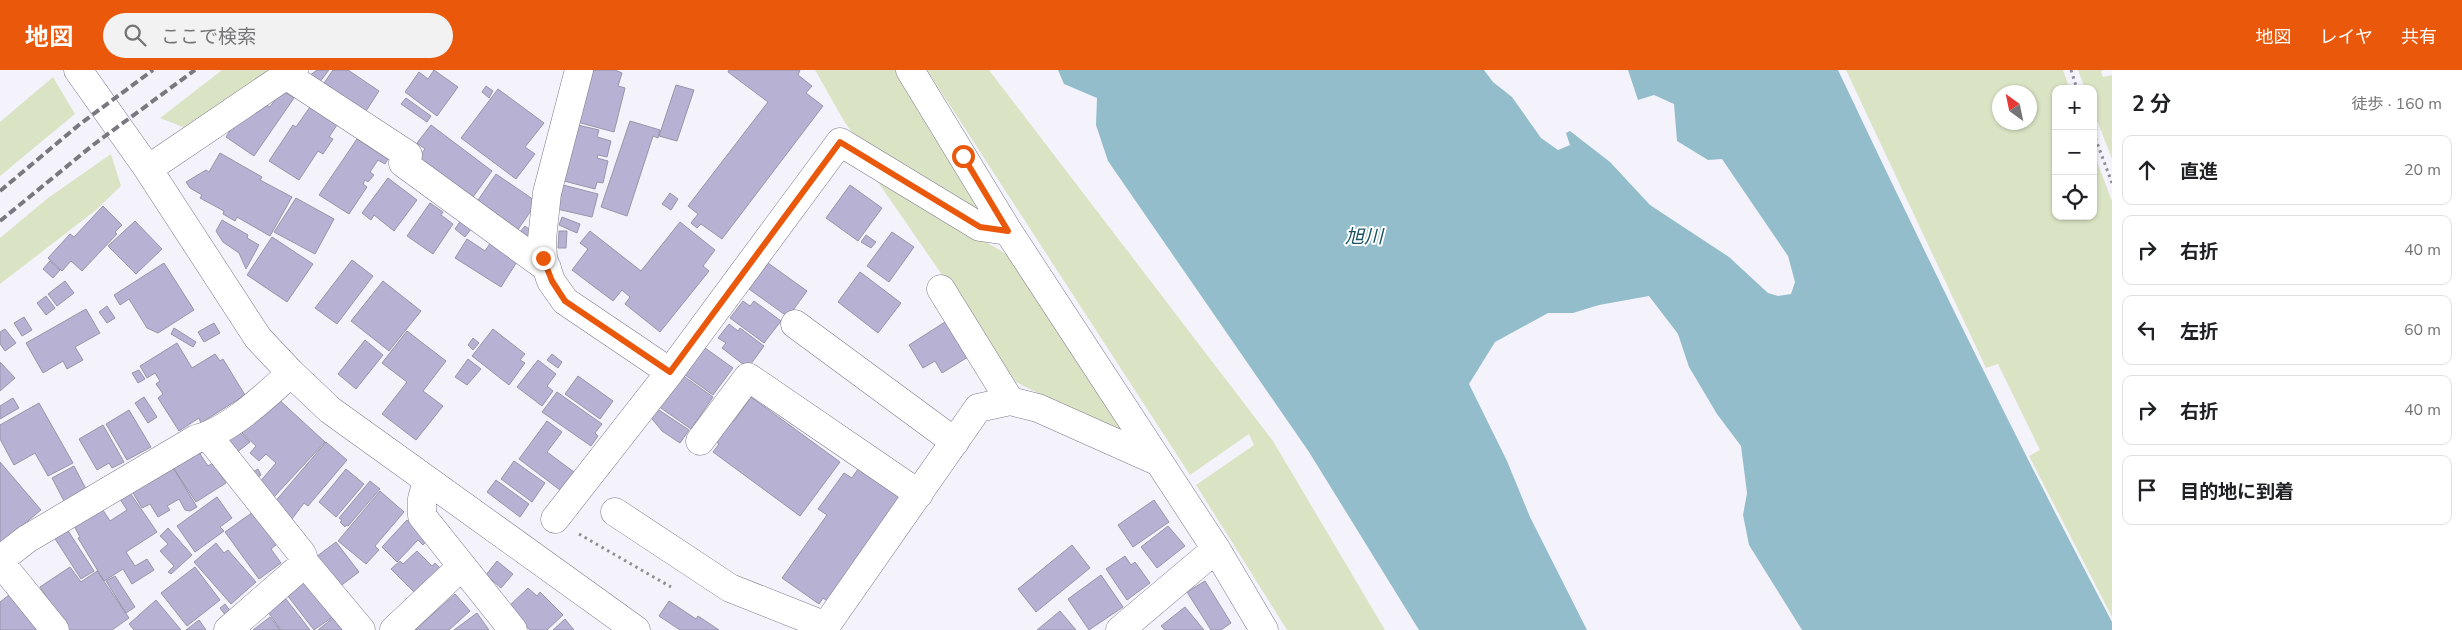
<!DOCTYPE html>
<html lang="ja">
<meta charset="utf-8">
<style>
body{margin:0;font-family:"Nunito Sans","Noto Sans JP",sans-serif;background:#f2f2f2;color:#202124}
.controls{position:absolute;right:15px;top:15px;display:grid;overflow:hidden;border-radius:10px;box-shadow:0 1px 4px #0004}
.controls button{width:45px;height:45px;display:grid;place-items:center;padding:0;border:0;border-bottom:1px solid #e0e0e0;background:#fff;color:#202124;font:25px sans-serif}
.compass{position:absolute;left:1992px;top:15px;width:45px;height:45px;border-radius:50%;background:#fff;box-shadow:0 1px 4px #0004;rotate:327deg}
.stop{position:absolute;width:15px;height:15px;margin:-11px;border:4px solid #ea580c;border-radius:50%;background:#fff}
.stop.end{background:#ea580c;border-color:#fff;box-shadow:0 1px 5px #0008}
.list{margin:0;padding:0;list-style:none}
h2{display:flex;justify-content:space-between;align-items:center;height:65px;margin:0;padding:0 20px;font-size:21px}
h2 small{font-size:16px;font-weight:400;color:#757577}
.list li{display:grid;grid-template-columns:32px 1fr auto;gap:15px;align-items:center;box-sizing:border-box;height:70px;margin:0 10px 10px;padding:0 10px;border:1px solid #e0e0e0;border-radius:10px}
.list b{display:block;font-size:19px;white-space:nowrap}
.list em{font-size:16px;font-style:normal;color:#757577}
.icon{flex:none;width:28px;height:28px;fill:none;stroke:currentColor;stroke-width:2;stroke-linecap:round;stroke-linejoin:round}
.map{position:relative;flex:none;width:2112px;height:560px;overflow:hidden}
header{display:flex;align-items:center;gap:30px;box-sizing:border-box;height:70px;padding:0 25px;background:#ea580c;color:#fff}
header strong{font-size:24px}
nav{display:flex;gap:28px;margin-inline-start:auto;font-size:18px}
.search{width:350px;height:45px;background:#f2f2f2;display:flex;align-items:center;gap:12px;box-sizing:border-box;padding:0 18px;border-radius:28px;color:#757577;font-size:19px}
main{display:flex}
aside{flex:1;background:#fff}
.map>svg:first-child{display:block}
.green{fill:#dae4c4;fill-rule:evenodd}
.water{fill:#93bdcb}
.building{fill:#b7b1d4;stroke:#9895a8}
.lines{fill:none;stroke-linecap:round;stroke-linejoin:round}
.minor-casing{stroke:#7d7a8c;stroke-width:29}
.path{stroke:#8e8c95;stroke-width:3;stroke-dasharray:2.5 4;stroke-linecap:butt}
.minor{stroke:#fff;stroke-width:28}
.rail{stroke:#797880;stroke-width:4;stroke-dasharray:8 4;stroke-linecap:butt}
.route{stroke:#ea580c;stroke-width:6}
.labels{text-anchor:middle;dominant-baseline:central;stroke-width:4;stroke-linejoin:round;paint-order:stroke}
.water-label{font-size:19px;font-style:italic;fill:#1a5363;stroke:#fff}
</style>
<header>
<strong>地図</strong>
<div class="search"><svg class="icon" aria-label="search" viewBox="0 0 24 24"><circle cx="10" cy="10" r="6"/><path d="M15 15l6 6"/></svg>ここで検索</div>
<nav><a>地図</a><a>レイヤ</a><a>共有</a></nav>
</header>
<main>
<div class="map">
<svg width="2112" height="560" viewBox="0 0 2112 560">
<rect width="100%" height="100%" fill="#f4f3fc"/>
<!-- green -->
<path class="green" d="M222 0H277L188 59 160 48Z
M815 0H897L985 138 982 146 854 65 844 51Z
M927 0H989L1273 371 1385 560H1287L1196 415 1254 375 1249 364 1190 405Z
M1846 0H2063L2070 19H2056V146H2093V81L2112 131V547L2029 386 2040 380 1998 294 1986 298ZM2000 22H2030V52H2000Z
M2078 0H2104L2101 1 2103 7 2112 5V89L2093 40V19H2085Z
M53 7 75 44 0 106V52Z
M111 84 121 116 96 140 0 214V168L48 128Z
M871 102 1011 187 1135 373 1016 312Z"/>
<!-- water -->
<path class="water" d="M1058 0H1484L1493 12 1512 27 1541 68 1558 80 1570 75 1566 63 1570 61 1610 92 1650 135 1729 187 1768 223 1778 226 1791 224 1795 212 1788 186 1722 89 1708 90 1677 71 1674 34 1654 25 1638 30 1628 0H1838C1926 186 2016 370 2112 552V560H1802L1749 475 1743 445 1747 423 1741 376 1717 344 1689 297 1678 264 1649 226 1599 235 1573 243H1548L1495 272 1469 314 1507 391 1530 447 1587 560H1419L1309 382 1108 91 1096 55 1097 28 1064 14Z"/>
<!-- building -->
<path class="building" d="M317 0H329L319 13 309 6Z
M333 0H348L379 21 366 41 324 13Z
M434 0 458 17 437 46 405 22 419 2 428 9Z
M593 0H615L622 3 618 16 625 18 614 62 577 52 590 1Z
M729 0H800L798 5 812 16 806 23 823 36 722 169 701 154 697 158 691 153 698 144 688 136 768 32 728 2Z
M676 15 694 20 677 71 659 66Z
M486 16 493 21 489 28 482 22Z
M498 19 544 53 525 77 535 84 516 109 461 68Z
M282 20 294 28 254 86 226 67 238 48 257 42 263 33 270 37Z
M406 28 431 46 427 52 401 34Z
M310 37 337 55 329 67 333 69 323 84 318 81 299 110 269 91 293 55 296 57Z
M630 51 660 60 658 68 653 66 627 146 601 137Z
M431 55 492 101 470 131 416 90 425 79 417 73Z
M578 55 599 60 597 67 611 71 607 87 598 85 597 88 608 91 603 113 597 112 595 119 564 111Z
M357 69 388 89 385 94 378 90 370 102 374 105 368 112 365 110 363 114 367 117 349 144 319 125Z
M220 83 262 107 260 110 292 127 270 166 237 147 235 151 223 144 224 141 200 128 202 125 190 118 186 112 206 100 209 102Z
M496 104 537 132 517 161 476 133Z
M388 108 417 130 394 161 374 145 371 150 362 143Z
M563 115 598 124 592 147 557 139Z
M850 115 882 138 858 171 826 148Z
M670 123 678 129 671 140 662 134Z
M296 128 334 149 315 184 274 162Z
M430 133 443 142 441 145 453 154 433 184 407 166Z
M103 136 122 155 115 162 117 164 82 201 71 191 62 201 48 188 70 164 74 167Z
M562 147 580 154 577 163 559 155Z
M222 150 248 165 247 168 259 175 246 199 239 183 223 172 216 161Z
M461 150 472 158 465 167 455 159Z
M135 151 162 179 136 204 108 176Z
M680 152 715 180 703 196 709 201 660 262 625 234 630 227 622 220 613 231 572 200 588 179 580 173 590 161 641 201Z
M525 156 538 166 533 173 519 163Z
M559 161H567L566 178H558Z
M892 162 914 177 889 212 867 196Z
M866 165 876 172 871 178 861 172Z
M272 167 313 194 287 232 247 205Z
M467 169 485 181 493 169 520 187 501 217 455 188Z
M352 190 373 206 337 254 315 238Z
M50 191 60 200 53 208 43 199Z
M164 193 194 240 158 263 147 258 129 229 120 235 114 225Z
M768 193 807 221 788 247 749 219Z
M860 202 901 233 878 263 838 232Z
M65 211 74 223 57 236 48 224Z
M383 211 421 241 389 281 351 251Z
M46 226 55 238 46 245 37 233Z
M743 231 750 236 754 231 781 251 764 273 730 248Z
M107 236 115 248 107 253 99 242Z
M86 239 100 263 75 277 83 290 67 299 63 291 43 303 26 273Z
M24 247 32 260 22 266 14 253Z
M945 252 968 287 942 303 935 291 923 298 909 275Z
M214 253 220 263 204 272 198 262Z
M729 254 738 261 740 258 764 276 748 298 722 278 726 273 718 268Z
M174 258 196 272 193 277 171 264Z
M5 259 16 273 5 281 0 274V262Z
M493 259 525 284 520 290 525 293 509 315 472 286Z
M407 261 446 291 423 321 443 336 416 370 382 344 407 312 382 293Z
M473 268 479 273 473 280 468 275Z
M365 270 383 285 356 319 338 304Z
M177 273 192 298 215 284 220 291 223 289 245 325 201 353 199 348 179 361 158 328 163 324 156 314 160 311 155 303 147 308 140 296Z
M701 275 733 298 713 325 681 302Z
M552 284 562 292 558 298 547 290Z
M468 289 481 299 467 315 455 307Z
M538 290 556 304 547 316 553 321 542 336 517 317Z
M0 292 15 308 0 321Z
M139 300 145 309 138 313 132 303Z
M682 305 713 327 691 359 655 334Z
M578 306 613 331 600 349 565 324Z
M557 322 602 354 595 363 598 366 591 376 542 342Z
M144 327 157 347 148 353 135 333Z
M276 327 325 372 273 428 258 414 276 393 266 384 259 391 250 383 256 376 242 363Z
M751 327 840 392 800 446 713 382 719 374 711 368 726 346 734 351Z
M13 328 19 338 0 349V336Z
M39 333 73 393 48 406 35 383 14 395 0 369V355Z
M653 336 689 360 680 373 662 361 648 344Z
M129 340 151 377 127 390 106 354Z
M547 351 562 362 547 382 574 402 560 420 519 389Z
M103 355 124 392 112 398 109 393 97 400 79 369Z
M237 360 250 372 236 383 225 370Z
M326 372 347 390 308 436 304 433 292 449 273 434Z
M205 380 200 384 208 396 213 393 226 413 196 432 170 393Z
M514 391 545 413 532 432 501 409Z
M0 392 41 440 0 474Z
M862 393 907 425 830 533 823 528 819 534 782 508 827 445 818 439 844 403 852 408Z
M171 394 197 437 190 441 185 440 179 429 167 436 170 440 158 447 150 434 142 438 130 418Z
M74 396 86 419 64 431 52 408Z
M258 399 261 405 255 410 251 403Z
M346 399 364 414 336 447 319 432Z
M496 410 529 434 520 447 487 422Z
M370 411 380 419 348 456 346 455 345 457 340 452 342 450 339 448Z
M126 417 157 462 126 482 135 496 147 489 154 500 132 514 123 499 104 511 78 468 80 467 73 454 101 437 110 451 127 440 116 423Z
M380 421 404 442 375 476 379 480 366 494 338 471Z
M217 427 232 448 220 457 224 461 195 482 177 456Z
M1154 430 1169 452 1133 477 1118 455Z
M253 442 277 474 271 479 281 493 259 509 225 462Z
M407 450 428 469 423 475 418 470 397 492 382 477Z
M65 456 94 501 81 509 52 464Z
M1168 456 1185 476 1157 498 1141 477Z
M168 458 192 485 171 504 168 502 174 496 160 481 168 474 160 466Z
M336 472 359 502 339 517 316 487Z
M216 473 224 483 228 480 256 512 231 534 194 492Z
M1072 475 1090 498 1036 542 1018 519Z
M417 481 432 496 435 493 440 498 415 523 391 499 400 491 403 494Z
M1125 486 1131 495 1135 492 1150 513 1127 530 1106 499Z
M497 491 513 504 501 518 486 505Z
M70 497 81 512 97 501 129 548 112 560H69L40 517Z
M195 497 220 530 187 556 161 523Z
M1101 505 1123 537 1089 560 1068 529Z
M115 506 135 537 126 543 106 511Z
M305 507 334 546 314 560 287 525Z
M1205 511 1231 553 1221 560H1211L1187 522Z
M528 518 537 526 540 522 563 545 547 560H530L508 537Z
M13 522 43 560H0V532Z
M455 524 470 541 449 560H415Z
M286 529 310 560H281L268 542Z
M156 530 181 560H134L129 554Z
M669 531 696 549 698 546 719 560H680L659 546Z
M225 534 231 542 226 546 220 538Z
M1185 537 1204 560H1165L1161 556Z
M1060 541 1076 560H1037Z
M477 543 489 560H454Z
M270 547 280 560H253Z
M334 547 344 560H318Z
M565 549 574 560H553Z
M199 550 206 560H186Z"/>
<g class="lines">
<!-- minor casing -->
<g class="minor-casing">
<path id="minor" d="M78 0 148 99 258 268 291 303 330 340 636 560
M579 0 547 123 542 169 543 188 551 211 565 231 670 302
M910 0 1008 161 1216 479 1264 560
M286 5 408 85 403 93 547 198
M148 99 294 0
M941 219 1010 331
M795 254 955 372
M208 366 302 484 305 493 361 560
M700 371 748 307 919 424
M427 411 422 429V446L513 560
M615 442 730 518 826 556
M555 449 670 302 840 72 980 157 1008 161
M0 490 27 469 196 369C230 361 265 326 291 303
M0 492 55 560
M228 560 305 493
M394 560 461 497
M823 560 978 338 1010 331 1038 338 1159 392
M1120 560 1216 479"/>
</g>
<!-- path -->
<path class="path" d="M2071 0 2077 19
M2093 62 2112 113
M579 464 671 517"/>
<!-- minor -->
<use href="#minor" class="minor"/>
<!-- rail -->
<path class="rail" d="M0 121 80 54 153 0
M0 151 93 75 195 0"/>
</g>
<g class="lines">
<!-- route -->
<path class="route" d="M543 188 552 211 565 231 670 302 840 72 980 157 1008 161 963 86"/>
</g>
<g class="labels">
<!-- water labels -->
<g class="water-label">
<text x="1364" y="167">旭川</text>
</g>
</g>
</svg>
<div class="controls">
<button>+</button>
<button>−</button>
<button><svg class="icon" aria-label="locate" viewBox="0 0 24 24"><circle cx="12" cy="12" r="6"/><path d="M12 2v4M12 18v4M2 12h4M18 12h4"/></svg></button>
</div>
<svg class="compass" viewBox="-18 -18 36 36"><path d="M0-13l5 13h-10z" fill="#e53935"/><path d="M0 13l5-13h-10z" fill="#757577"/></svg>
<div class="stop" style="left:963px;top:86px"></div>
<div class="stop end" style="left:543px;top:188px"></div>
</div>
<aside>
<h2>2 分<small>徒歩 · 160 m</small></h2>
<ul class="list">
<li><svg class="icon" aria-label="ahead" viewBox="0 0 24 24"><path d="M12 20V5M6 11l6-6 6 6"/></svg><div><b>直進</b></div><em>20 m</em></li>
<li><svg class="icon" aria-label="right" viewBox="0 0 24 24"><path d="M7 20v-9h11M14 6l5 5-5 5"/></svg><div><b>右折</b></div><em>40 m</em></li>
<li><svg class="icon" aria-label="left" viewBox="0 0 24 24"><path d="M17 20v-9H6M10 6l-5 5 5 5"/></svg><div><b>左折</b></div><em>60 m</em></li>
<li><svg class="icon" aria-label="right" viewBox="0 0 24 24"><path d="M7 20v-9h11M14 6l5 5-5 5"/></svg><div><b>右折</b></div><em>40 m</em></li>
<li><svg class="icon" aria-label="arrive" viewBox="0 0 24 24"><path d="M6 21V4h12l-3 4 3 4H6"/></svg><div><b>目的地に到着</b></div></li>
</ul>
</aside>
</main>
